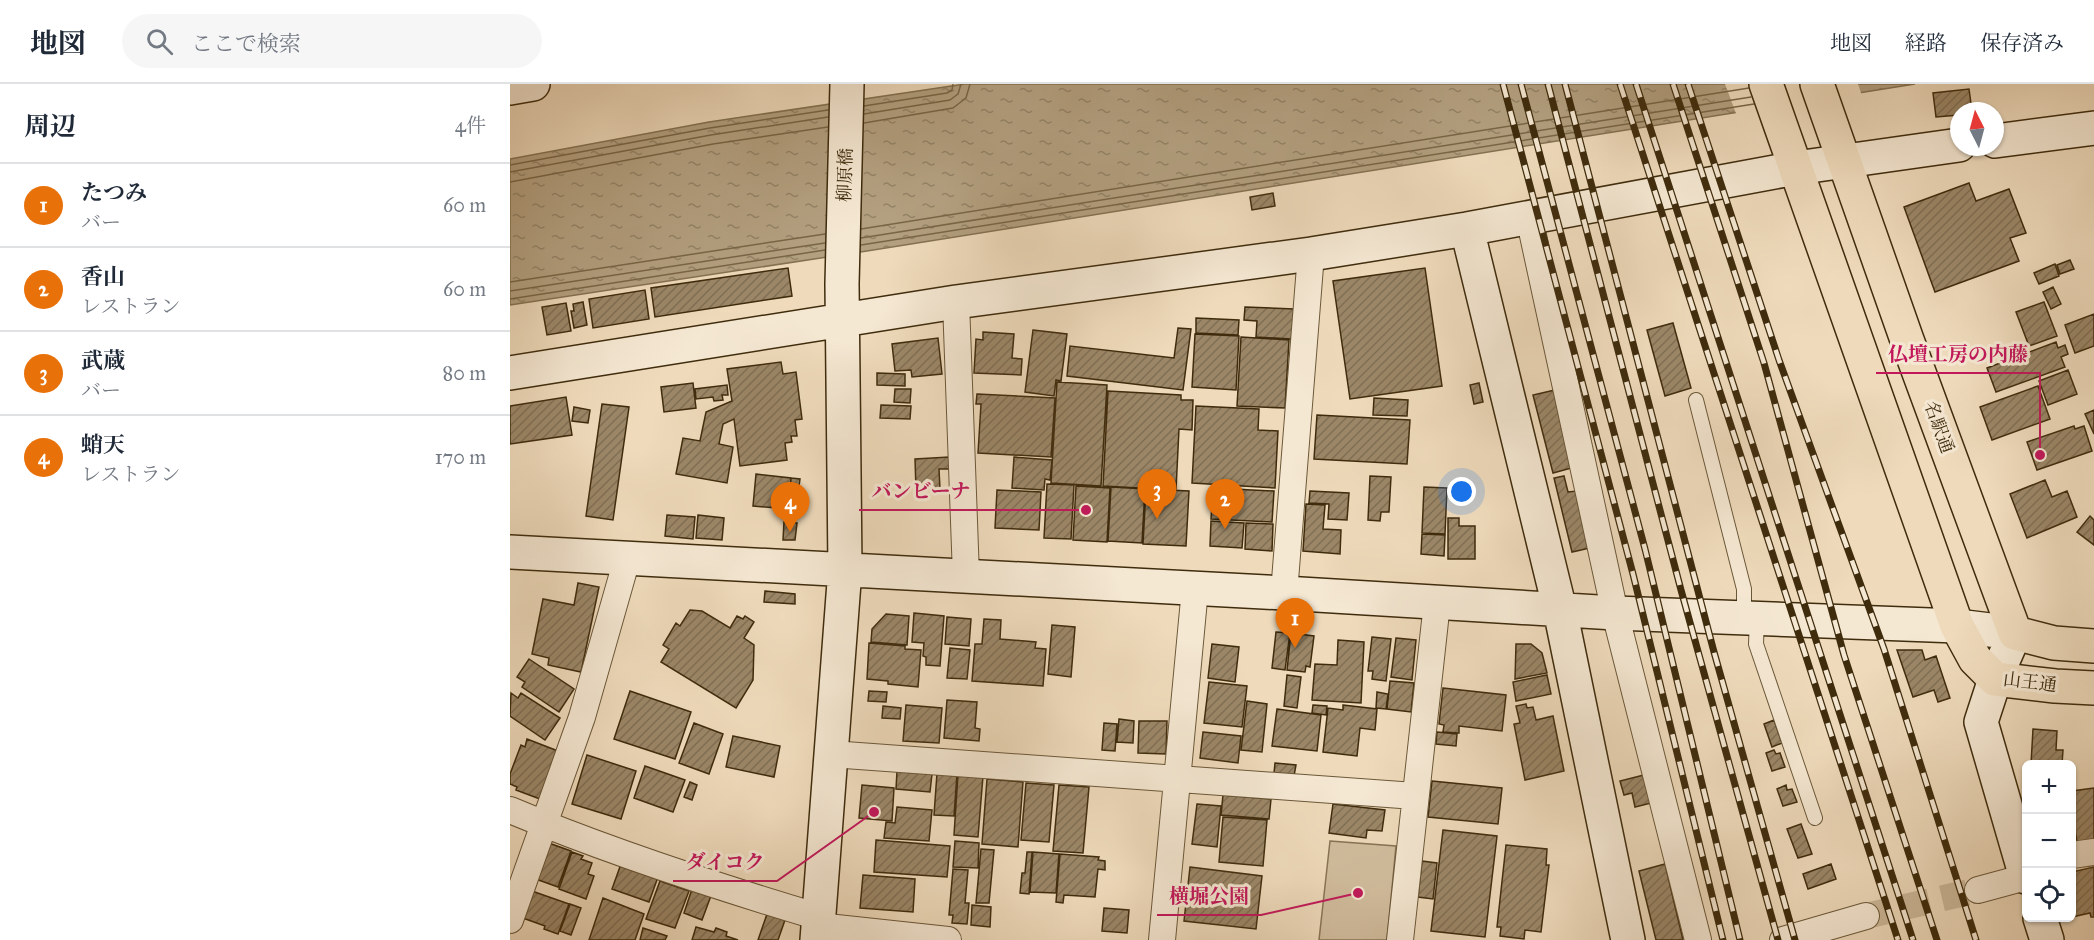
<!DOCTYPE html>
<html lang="ja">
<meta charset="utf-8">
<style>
body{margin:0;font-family:"IM FELL Great Primer","Noto Serif JP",serif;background:#f6f6f7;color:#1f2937}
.controls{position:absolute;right:18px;bottom:18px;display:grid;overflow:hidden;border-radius:9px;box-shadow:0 2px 4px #0004}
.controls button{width:54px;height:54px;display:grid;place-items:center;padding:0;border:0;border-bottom:2px solid #e0e1e3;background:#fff;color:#1f2937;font:30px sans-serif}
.compass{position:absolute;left:1440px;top:18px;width:54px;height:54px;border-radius:50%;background:#fff;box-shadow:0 2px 4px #0004;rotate:354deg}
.you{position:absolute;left:952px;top:408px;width:21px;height:21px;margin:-15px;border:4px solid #fff;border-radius:50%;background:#1a73e8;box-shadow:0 0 0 9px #1a73e833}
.badge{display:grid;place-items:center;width:39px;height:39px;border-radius:50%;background:#111827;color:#fff;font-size:20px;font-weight:700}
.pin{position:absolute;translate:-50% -50px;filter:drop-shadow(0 2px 3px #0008)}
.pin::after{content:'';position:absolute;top:32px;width:21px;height:18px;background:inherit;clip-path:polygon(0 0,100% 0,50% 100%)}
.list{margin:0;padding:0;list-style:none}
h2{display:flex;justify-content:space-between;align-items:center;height:78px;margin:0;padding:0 24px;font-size:26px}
h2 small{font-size:20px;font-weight:400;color:#747a83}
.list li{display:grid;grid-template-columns:39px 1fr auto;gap:18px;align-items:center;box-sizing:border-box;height:84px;padding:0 24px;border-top:2px solid #e0e1e3}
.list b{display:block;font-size:22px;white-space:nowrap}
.list p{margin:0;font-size:20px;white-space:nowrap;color:#747a83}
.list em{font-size:20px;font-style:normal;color:#747a83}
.icon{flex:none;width:33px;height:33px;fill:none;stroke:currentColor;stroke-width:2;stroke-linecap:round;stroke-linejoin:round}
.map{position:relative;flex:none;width:1584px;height:856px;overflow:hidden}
header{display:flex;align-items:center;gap:36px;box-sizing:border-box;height:84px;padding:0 30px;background:#fff;border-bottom:2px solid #e0e1e3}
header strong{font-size:28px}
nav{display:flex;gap:33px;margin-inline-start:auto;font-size:21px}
.search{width:420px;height:54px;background:#f6f6f7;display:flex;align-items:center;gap:15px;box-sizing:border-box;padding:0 21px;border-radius:33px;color:#747a83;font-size:22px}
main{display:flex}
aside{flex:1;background:#fff}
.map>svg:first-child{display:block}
.park{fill:#d1bd9e;stroke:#887456;stroke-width:1.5}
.water{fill:url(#water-ripples);stroke:#857252;stroke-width:1.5}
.pier{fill:#efdbbc}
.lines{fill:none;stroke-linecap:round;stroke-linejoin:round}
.shore{stroke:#796646;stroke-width:1.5}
.building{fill:url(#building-hatch);stroke:#3f2c0d;stroke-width:1.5}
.street-tunnel{stroke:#ccb899;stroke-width:26;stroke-dasharray:26 13;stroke-linecap:butt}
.lane-casing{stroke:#6b5839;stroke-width:16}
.street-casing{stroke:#6b5839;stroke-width:28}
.secondary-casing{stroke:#3f2c0d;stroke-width:36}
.primary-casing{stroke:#3f2c0d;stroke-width:36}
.lane{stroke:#f5e8d3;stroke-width:14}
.street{stroke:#f5e8d3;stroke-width:26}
.secondary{stroke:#f5e8d3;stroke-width:33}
.primary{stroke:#efdbbc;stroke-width:33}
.rail-casing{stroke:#3f2c0d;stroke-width:7}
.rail{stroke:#f5e8d3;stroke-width:4.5;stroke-dasharray:14;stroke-linecap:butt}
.labels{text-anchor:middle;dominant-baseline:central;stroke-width:6;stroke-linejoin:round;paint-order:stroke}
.street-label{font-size:18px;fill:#3f2c0d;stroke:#f5e8d3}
.leader{fill:none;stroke:#c2185b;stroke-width:2}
.callout-dot{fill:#c2185b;stroke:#f5e8d3;stroke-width:2}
.callout-label{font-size:20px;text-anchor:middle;font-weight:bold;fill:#c2185b;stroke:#f5e8d3;stroke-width:6;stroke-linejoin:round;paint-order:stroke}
</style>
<header>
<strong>地図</strong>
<div class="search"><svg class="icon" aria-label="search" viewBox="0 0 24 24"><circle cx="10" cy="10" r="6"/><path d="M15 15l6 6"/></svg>ここで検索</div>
<nav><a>地図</a><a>経路</a><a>保存済み</a></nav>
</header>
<main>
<aside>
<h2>周辺<small>4件</small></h2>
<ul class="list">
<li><span class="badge" style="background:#e8710a">1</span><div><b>たつみ</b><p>バー</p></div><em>60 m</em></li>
<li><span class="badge" style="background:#e8710a">2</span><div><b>香山</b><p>レストラン</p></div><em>60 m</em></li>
<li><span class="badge" style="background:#e8710a">3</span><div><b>武蔵</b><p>バー</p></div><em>80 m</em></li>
<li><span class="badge" style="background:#e8710a">4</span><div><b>蛸天</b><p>レストラン</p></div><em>170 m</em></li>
</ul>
</aside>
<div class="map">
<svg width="1584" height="856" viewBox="0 0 1584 856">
<defs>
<pattern id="water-ripples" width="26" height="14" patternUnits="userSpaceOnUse" patternTransform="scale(1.5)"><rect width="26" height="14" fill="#b3a080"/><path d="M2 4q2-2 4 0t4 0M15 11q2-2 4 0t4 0" fill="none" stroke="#938367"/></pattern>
<pattern id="building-hatch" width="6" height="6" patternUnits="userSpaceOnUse" patternTransform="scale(1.5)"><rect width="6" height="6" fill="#9b8768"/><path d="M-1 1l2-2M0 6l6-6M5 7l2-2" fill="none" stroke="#806f54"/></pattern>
</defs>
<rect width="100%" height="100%" fill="#efdbbc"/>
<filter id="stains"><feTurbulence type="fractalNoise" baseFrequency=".00333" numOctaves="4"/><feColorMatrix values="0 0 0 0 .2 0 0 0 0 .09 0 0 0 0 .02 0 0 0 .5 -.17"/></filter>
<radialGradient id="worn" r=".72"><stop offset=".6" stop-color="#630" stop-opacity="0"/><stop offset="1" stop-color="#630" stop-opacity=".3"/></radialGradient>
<!-- park -->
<path class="park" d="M820 757 886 762 877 856H809Z"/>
<!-- water -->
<path class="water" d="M455 0H1405L357 167 0 221V75L199 38Z"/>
<!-- pier -->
<path class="pier" d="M1215 0H1348L1352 12 1227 32Z"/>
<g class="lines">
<!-- shore -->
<path class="shore" d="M354 22 437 9 442 6 443 0
M354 30 440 16 448 10 451 0
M354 39 443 24 456 14 460 0
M0 81 200 44 318 26
M0 88 201 51 318 33
M0 98 203 60 318 43
M351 145 1239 4
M351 154 1241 13
M351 161 1244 20
M0 198 315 150
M0 207 315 159
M0 215 315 166"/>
</g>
<!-- building -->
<path class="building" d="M1459 5 1462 27H1449V31L1426 33 1423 9Z
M1459 99 1466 117 1499 105 1516 149 1500 154 1509 177 1425 208 1394 123Z
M763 109 765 122 742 126 740 113Z
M1560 176 1564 185 1550 190 1547 181Z
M1545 180 1549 192 1529 200 1524 189Z
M278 184 282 212 145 233 141 204Z
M915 184 932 302 840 315 823 197Z
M1543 203 1551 220 1541 225 1533 208Z
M135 206 139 235 83 244 79 215Z
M73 218 77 241 64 244 61 227H64L63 220Z
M1534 218 1547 252 1519 262 1506 228Z
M56 219 61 247 37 251 32 223Z
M735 223 784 225 782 255 746 253 747 237 734 236Z
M1584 230V262L1565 269 1555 241Z
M686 234 729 236 728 251 686 249Z
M1163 239 1181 304 1155 312 1137 246Z
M668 244 681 245 673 306 557 292 560 262 664 274Z
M523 246 557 250 551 297 546 296 544 312 515 308Z
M473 248 504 250 502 274 512 275 511 291 464 289 466 255 473 256Z
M685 250 729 252 726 306 682 303Z
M731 253 779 256 775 324 727 322Z
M428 254 432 290 402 293 401 286 385 287 382 260Z
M1546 258 1548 264 1555 261 1558 270 1551 273 1555 283 1486 308 1477 284Z
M271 278 273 290 286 288 292 335 285 336 287 352H281L282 358 275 359 277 376 230 382 224 335 213 340 209 360 223 363 217 399 166 390 173 354 190 357 196 328 222 317 217 285Z
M1558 286 1567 310 1538 321 1529 297Z
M367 289 395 290V302L367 301Z
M547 298 597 301 591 402 541 399Z
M183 299 186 324 154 328 151 303Z
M969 299 973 318 964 320 960 301Z
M217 301 218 311H212L213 316 204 317 203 313 186 315 185 305Z
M1528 302 1540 335 1482 356 1470 323Z
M385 305H401L400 319 384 318Z
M1045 306 1065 383 1043 389 1023 311Z
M598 307 671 311V316H683L682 346 669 345 666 406 593 402Z
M467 310 545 314 541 373 468 369 471 320H466Z
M56 313 62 351 0 360V322Z
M864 314 898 316 897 332 863 331Z
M92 320 119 323 103 436 76 432Z
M371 321 401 322 400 335 370 334Z
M686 322 749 325 748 346 768 347 765 404 682 399Z
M64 323 80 326 78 339 62 337Z
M1584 326V350L1575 330Z
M807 331 900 336 897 380 804 375Z
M1564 342 1565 345 1574 342 1582 367 1527 386 1517 358Z
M439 373V385H429L430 405 406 406 405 375Z
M504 373 542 376 540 396 535 395 534 406 502 404Z
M246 390 281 394 279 415 268 414 267 424 243 422Z
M860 392 881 393 879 428H871L870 437 858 436Z
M1054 392 1058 408 1067 407 1080 464 1062 468 1044 394Z
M281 394 290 395 288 410 280 409Z
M1535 396 1542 413 1557 407 1567 433 1517 454 1500 410Z
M537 400 564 401 561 455 534 454Z
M566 402 600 404 597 458 563 456Z
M601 403 635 405 632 459 598 457Z
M914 403 937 404 935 450 912 449Z
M703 404 764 407 762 438 701 435Z
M636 405 679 407 676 462 633 460Z
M487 406 531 408 529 446 485 444Z
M800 407 839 409 837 436 818 435 819 420 799 419Z
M796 420 815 421 813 445 831 446 830 470 793 467Z
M157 431 185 433 183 455 155 452Z
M188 431 214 434 212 456 186 454Z
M1580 432 1584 436V461L1567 448Z
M938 434H949V442H965V475H938Z
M701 437 734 439 732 464 700 462Z
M274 438 287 439 285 456H273Z
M736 439 763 440 762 467 735 465Z
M912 450 935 451 934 472 911 470Z
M68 499 89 503 71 588 38 581 39 574 22 570 33 515 64 521Z
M255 507 285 510V520L254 518Z
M180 526 192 527 220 544 227 532 233 535 235 532 244 538 234 554 244 561 243 596 226 624 151 578 159 565 153 561 166 539 170 542Z
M404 529 434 532 430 582 416 581V573L413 572 414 559 402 558Z
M376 530 399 532 397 561 361 558 362 545Z
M437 533 461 535 459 562 435 560Z
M474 535 491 536 490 555 526 558 525 564 536 565 533 602 462 597 465 560H472Z
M542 541 565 543 561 593 538 590Z
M766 548 780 549 775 586 762 584Z
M781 549 804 552 800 583 796 582 795 588 777 586Z
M862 553 881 555 876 597 862 595 863 587H858Z
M886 554 906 556 902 596 881 593Z
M828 556 854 558 851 619 802 616 805 580 827 581Z
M359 559 395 562V565L411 566 408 603 378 600V597L357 595Z
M702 560 729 563 725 598 698 594Z
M1006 560H1021L1032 569 1037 589 1005 595Z
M440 564 460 566 457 595 437 594Z
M1387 566H1412L1415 576 1426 572 1440 614 1428 618 1424 606 1403 613Z
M19 575 64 605 49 628 12 603 15 598 7 593Z
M777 591 791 593 787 624 774 622Z
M1037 591 1041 610 1006 617 1003 598Z
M880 597 904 599 901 628 877 625Z
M699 598 737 602 732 643 694 639Z
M933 604 996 611 992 647 949 642V649L933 648 934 641 929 640Z
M120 607 181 628 165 675 104 655Z
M359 607 377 608 376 618 358 617Z
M867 608 878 610 876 625 866 624Z
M1 609 8 614 11 609 50 634 35 656 0 632Z
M437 616 467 618 465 644 470 645 469 657 434 654Z
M737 617 757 620 752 668 731 666Z
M1016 620 1017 624 1023 623 1026 636 1043 632 1054 687 1015 696 1004 640 1010 639 1006 622Z
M396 621 432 624 429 659 393 657Z
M803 621 817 622 816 631 802 629Z
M833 621 867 625 865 646 850 644 847 672 813 668 818 624 833 626Z
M373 622 391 624 390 635 372 634Z
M767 625 811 631 807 667 762 662Z
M609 635 624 637 623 659 607 658Z
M1264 636 1272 659 1262 663 1254 640Z
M629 637H657L656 670 628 669Z
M184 639 213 650 199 690 169 679Z
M594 639 607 640 605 667 592 666Z
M1523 645 1547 647 1546 666H1553L1552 680H1521Z
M693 648 731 652 728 679 690 674Z
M927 648 947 650 946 662 926 660Z
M223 652 270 662 264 693 216 683Z
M17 655 48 667 30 715 6 706 7 703 0 700V690L11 661 15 663Z
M1264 666 1266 670 1270 669 1275 683 1262 687 1256 669Z
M77 671 126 687 111 735 62 720Z
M765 679 786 681 784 692 764 689Z
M135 682 175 696 163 728 124 714Z
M387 687 422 690 420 708 386 705Z
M427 689 447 690 444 732 424 731Z
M448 690 473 692 468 753 444 751Z
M1138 690 1145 718 1125 723 1122 709 1114 711 1110 697Z
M477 695 513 698 508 763 472 760Z
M922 697 992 704 988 740 918 733Z
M180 698 187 701 182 716 174 713Z
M516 699 544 701 539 758 511 756Z
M352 701 384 704 382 737 349 734Z
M549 701 579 703 573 769 543 767Z
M1276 701 1277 706 1282 705 1287 718 1273 722 1267 705Z
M1584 704V756L1567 759 1562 724V707Z
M713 711 761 715 759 735 711 731Z
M687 720 711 722 707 763 682 760Z
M823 720 875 726 872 747 857 746 856 754 819 749Z
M387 723 422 726 419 757 374 754 376 738 385 739Z
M713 733 757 736 753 782 709 778Z
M1291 740 1302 770 1288 774 1277 745Z
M933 746 987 752 975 853 921 847Z
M366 756 440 762 437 793 364 788Z
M445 757 469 759 468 784 443 783Z
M36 758 61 767 48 803 23 794Z
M996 761 1037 765 1036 781H1039L1031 848 1015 846 1014 855 990 852 991 843H987Z
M471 765 484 766 479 819H466Z
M62 768 73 772 71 775 82 779 78 790 84 792 76 815 49 805Z
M517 768H522L519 810 510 809 512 789H515Z
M523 768 549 770 546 809 520 808Z
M550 770 589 773 588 776 595 777V786L588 785 585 813 554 811 553 819 546 818Z
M912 777 927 779 923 815 908 813Z
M111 780 148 793 139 818 102 805Z
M1155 780 1173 856H1146L1129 787Z
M1321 780 1326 795 1298 805 1293 790Z
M680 783 752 792 746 845 674 837Z
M1584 783V833H1581L1580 829 1562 833V788Z
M443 785 458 786 455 819H459L457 840 442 839 443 831H439Z
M353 791 405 795 403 828 350 824Z
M150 797 179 807 165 844 136 835Z
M183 802 202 809 192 836 174 829Z
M19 806 59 820 48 850 34 845 35 842 10 833Z
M93 814 134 830 125 856H79Z
M60 820 71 824 61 851 50 847Z
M462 821 481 823 480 843 461 841Z
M594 824 619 826 617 849 592 847Z
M257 830 275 836 268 856H248Z
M186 843 204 848 206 844 217 848 216 852 228 856H182Z
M133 844 157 852 155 856H130Z"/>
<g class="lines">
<!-- street-tunnel -->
<path class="street-tunnel" d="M1356 832 1468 806"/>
<!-- lane casing -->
<g class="lane-casing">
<path id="lane" d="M1186 316 1234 505V534
M1247 535 1246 560 1305 734"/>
</g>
<!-- street casing -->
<g class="street-casing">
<path id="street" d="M1019 133 1105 529 1188 856
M446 218 456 492
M774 509 801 170
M321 670 905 712
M0 726C100 768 205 802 309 833
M1562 771 1584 768
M1468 806 1516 793
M0 836 72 633 117 475
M308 842 438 856
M652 856 685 505
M890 856 927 519
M1273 856 1356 832"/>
</g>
<!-- secondary casing -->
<g class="secondary-casing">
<path id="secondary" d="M0 4 23 0
M1485 57 1584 44
M957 145 1050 526 1118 856
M0 289 446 218 801 170 957 145 1286 84 1449 61
M0 468 774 509 1105 529 1447 542 1505 549 1485 595 1471 638 1516 793
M1530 834 1537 856
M307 856 335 485 332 200 337 0"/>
</g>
<!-- primary casing -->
<g class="primary-casing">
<path id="primary" d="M1256 0 1447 542 1465 575 1485 595 1545 602 1584 604
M1307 0 1397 256 1505 549 1544 559 1584 562"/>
</g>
<!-- lane -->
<use href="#lane" class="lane"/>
<!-- street -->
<use href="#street" class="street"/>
<!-- secondary -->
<use href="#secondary" class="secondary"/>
<!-- primary -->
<use href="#primary" class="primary"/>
<!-- rail casing -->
<g class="rail-casing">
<path id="rail" d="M993 0 1123 490 1213 856
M1011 0 1135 465 1230 856
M1038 0 1171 506 1268 856
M1055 0 1204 568 1285 856
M1110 0 1388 856
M1126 0 1403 856
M1163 0 1254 279 1334 571 1427 856
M1178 0 1269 276 1374 565 1466 856"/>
</g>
<!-- rail -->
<use href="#rail" class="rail"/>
</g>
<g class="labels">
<!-- street labels -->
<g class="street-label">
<text transform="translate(335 91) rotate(-88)">柳原橋</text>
<text transform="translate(1429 343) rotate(70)">名駅通</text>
<text transform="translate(1520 598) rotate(7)">山王通</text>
</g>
</g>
<!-- callouts -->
<path class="leader" d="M1530 371L1530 289H1366M576 426L473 426H349M364 728L267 797H163M848 809L751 831H647"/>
<g class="callout-dot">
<circle cx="1530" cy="371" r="6"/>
<circle cx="576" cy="426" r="6"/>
<circle cx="364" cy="728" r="6"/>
<circle cx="848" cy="809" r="6"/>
</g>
<g class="callout-label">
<text x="1448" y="277">仏壇工房の内藤</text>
<text x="411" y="414">バンビーナ</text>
<text x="215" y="785">ダイコク</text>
<text x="699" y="819">横堀公園</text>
</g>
<rect width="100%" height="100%" filter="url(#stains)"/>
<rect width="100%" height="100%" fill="url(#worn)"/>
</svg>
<div class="controls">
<button>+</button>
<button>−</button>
<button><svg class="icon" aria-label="locate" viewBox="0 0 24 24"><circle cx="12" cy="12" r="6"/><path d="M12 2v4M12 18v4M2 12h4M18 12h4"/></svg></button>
</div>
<svg class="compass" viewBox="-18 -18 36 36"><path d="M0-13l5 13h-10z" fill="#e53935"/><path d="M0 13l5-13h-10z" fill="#747a83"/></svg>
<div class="you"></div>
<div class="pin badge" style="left:785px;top:564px;background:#e8710a">1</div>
<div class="pin badge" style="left:715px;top:445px;background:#e8710a">2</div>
<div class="pin badge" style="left:647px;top:435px;background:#e8710a">3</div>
<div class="pin badge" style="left:280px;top:448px;background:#e8710a">4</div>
</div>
</main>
